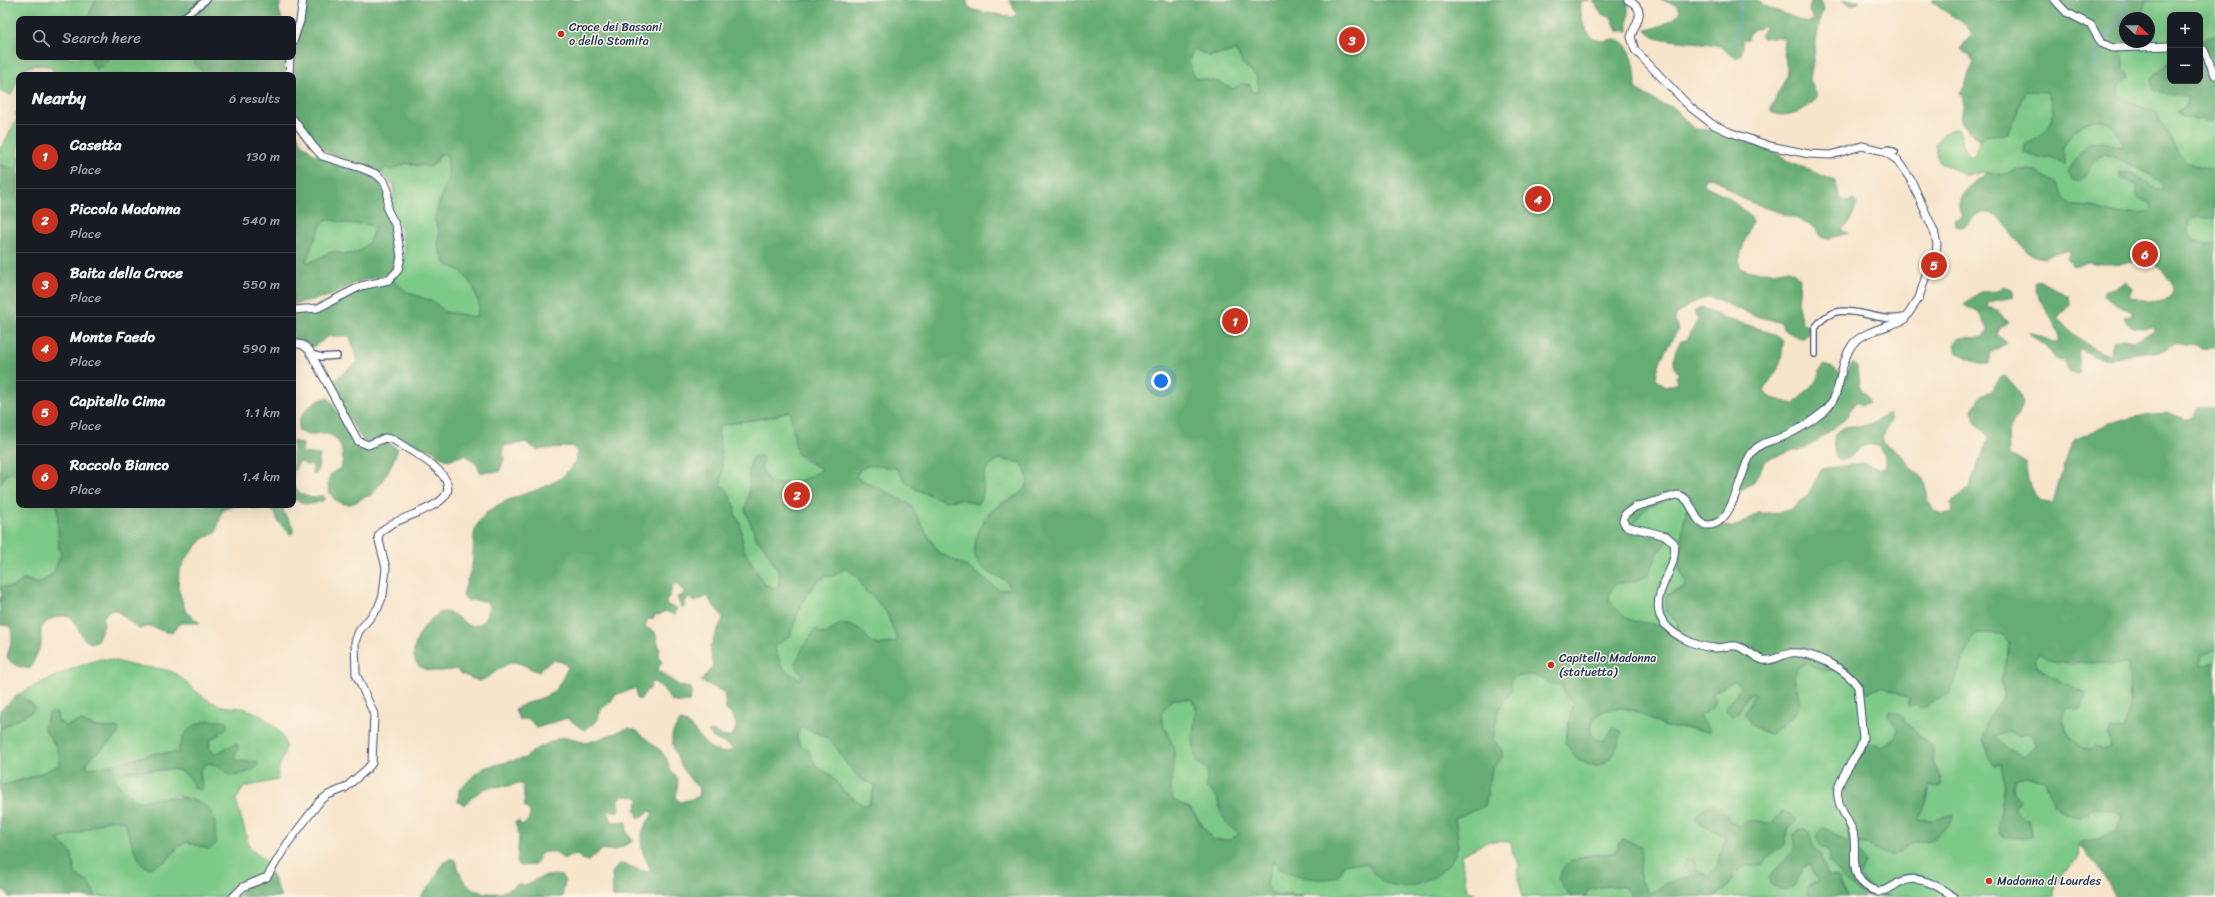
<!DOCTYPE html>
<meta charset="utf-8">
<style>
body{margin:0;font-family:Sriracha,sans-serif;background:#242831;color:#f1f3f6}
.controls{position:absolute;right:12px;top:12px;display:grid;overflow:hidden;border-radius:8px;box-shadow:0 4px 16px #0002}
.controls button{width:36px;height:36px;display:grid;place-items:center;padding:0;border:0;border-bottom:1px solid #363941;background:#171b24;color:#f1f3f6;font:20px sans-serif}
.compass{position:absolute;left:2119px;top:12px;width:36px;height:36px;border-radius:50%;background:#171b24;box-shadow:0 4px 16px #0002;rotate:111deg}
.you{position:absolute;left:1161px;top:381px;width:14px;height:14px;margin:-10px;border:3px solid #fff;border-radius:50%;background:#1a73e8;box-shadow:0 0 0 6px #1a73e833}
.badge{display:grid;place-items:center;width:26px;height:26px;border-radius:50%;background:#c8321e;color:#fff;font-size:13px;font-weight:700}
.pin{position:absolute;translate:-50% -50%;border:2px solid #fff;box-shadow:0 1px 4px #0006}
.list{margin:0;padding:0;list-style:none}
h2{display:flex;justify-content:space-between;align-items:center;height:52px;margin:0;padding:0 16px;font-size:17px}
h2 small{font-size:13px;font-weight:400;color:#9ea1a6}
.list li{display:grid;grid-template-columns:26px 1fr auto;gap:12px;align-items:center;box-sizing:border-box;height:64px;padding:0 16px;border-top:1px solid #363941}
.list b{display:block;font-size:15px;white-space:nowrap}
.list p{margin:0;font-size:13px;white-space:nowrap;color:#9ea1a6}
.list em{font-size:13px;font-style:normal;color:#9ea1a6}
.icon{flex:none;width:22px;height:22px;fill:none;stroke:currentColor;stroke-width:2;stroke-linecap:round;stroke-linejoin:round}
.map{position:relative;flex:none;width:2215px;height:897px;overflow:hidden}
.search{position:absolute;background:#171b24;box-shadow:0 4px 16px #0002;left:16px;top:16px;width:280px;height:44px;display:flex;align-items:center;gap:10px;box-sizing:border-box;padding:0 14px;border-radius:8px;color:#9ea1a6;font-size:15px}
.panel{position:absolute;background:#171b24;box-shadow:0 4px 16px #0002;left:16px;top:72px;width:280px;height:436px;border-radius:8px}
.map>svg:first-child{display:block}
.green{fill:#7dc987;stroke:#4c7c72}
.forest{fill:#66ad74;stroke:#406e69;fill-rule:evenodd}
.lines{fill:none;stroke-linecap:round;stroke-linejoin:round}
.stream{stroke:#69a2d8;stroke-width:1.5}
.street-casing{stroke:#3c4a6e;stroke-width:8}
.secondary-casing{stroke:#3c4a6e;stroke-width:9}
.street{stroke:#fff;stroke-width:5.5}
.secondary{stroke:#fff;stroke-width:7}
.poi-dot{fill:#c8321e;stroke:#fcf5e5;stroke-width:1.5}
.labels{text-anchor:middle;dominant-baseline:central;stroke-width:3;stroke-linejoin:round;paint-order:stroke}
.poi-label{font-size:12px;fill:#1b2f5e;stroke:#fcf5e5;text-anchor:start}
</style>
<div class="map">
<svg width="2215" height="897" viewBox="0 0 2215 897">
<rect width="100%" height="100%" fill="#fcf5e5"/>
<filter id="ink" filterUnits="userSpaceOnUse"><feTurbulence type="fractalNoise" baseFrequency=".025" numOctaves="2"/><feDisplacementMap in="SourceGraphic" scale="8" xChannelSelector="R" yChannelSelector="G"/><feConvolveMatrix kernelMatrix="1 2 1 2 8 2 1 2 1" color-interpolation-filters="sRGB"/></filter>
<filter id="wash" filterUnits="userSpaceOnUse"><feTurbulence type="fractalNoise" baseFrequency=".012" numOctaves="4" result="noise"/><feDisplacementMap in="SourceGraphic" scale="16" xChannelSelector="R" yChannelSelector="G"/><feGaussianBlur stdDeviation="0.9" result="paint"/><feColorMatrix in="noise" values="0 0 0 0 0 0 0 0 0 0 0 0 0 0 0 0 0 1.4 0 .05"/><feComposite in="paint" operator="in"/></filter>
<g filter="url(#wash)">
<rect width="100%" height="100%" fill="#f6e4cb"/>
<!-- green -->
<path class="green" d="M0 0H96L87 19H19V57H92L91 62 102 67 111 57H195L193 63 205 75H56L50 66C20 61 21 75 11 95L0 90Z
M2146 0H2215V34L2200 41V15H2170V62L2151 78 2153 90 2180 94 2188 98 2187 105 2176 112 2181 116 2215 122 2213 141 2215 170C2206 169 2195 167 2187 162 2179 156 2161 123 2157 113L2126 101 2119 94 2124 58 2120 51 2131 42H2149V18H2141Z
M194 12 202 15V19H177Z
M1194 49 1209 56 1236 51C1239 56 1242 64 1246 67 1258 76 1258 76 1259 91L1252 92 1250 85 1241 84 1233 89 1219 82 1195 78 1188 61Z
M2041 90 2047 92C2056 108 2056 119 2044 134L2051 157 2056 159 2064 154 2061 149C2068 139 2075 127 2087 122 2105 114 2122 131 2123 148L2104 142 2089 143 2079 159 2070 168 2085 176C2089 166 2093 160 2103 154 2116 156 2154 175 2163 185L2162 190H2156L2132 173 2120 177 2138 186 2137 197 2151 204 2152 208 2148 212 2116 214 2093 207 2074 206 2065 200 2046 178 2037 172 2027 169 2002 175 1986 171 1967 176 1941 163 1937 157 1935 144C1941 135 1947 129 1958 129 1964 139 1962 150 1971 157L1974 156 1980 139 1988 135 2008 134C2010 128 2014 122 2016 115 2020 106 2020 99 2026 91Z
M19 110V170L0 165V147H2L18 117 14 114Z
M445 153 447 155 449 175 438 205 436 225 439 229 438 246 446 264 462 271 474 288 479 304 477 317 445 312 434 302 407 292 392 280 403 265 405 253 401 229 391 208 394 193 393 184 382 174 384 168 403 165 406 163 419 166 435 164 440 154Z
M2194 216 2215 218V244C2201 244 2185 240 2188 224 2189 220 2190 218 2194 216Z
M327 219 345 223 372 225 374 228C371 242 361 255 346 254 341 254 336 251 331 253 323 255 316 260 308 263L306 260 322 223Z
M790 411 800 458 822 469C807 480 787 487 769 483L761 468 763 461 749 468V495L745 509 757 540 764 546 779 572 780 578 777 589 764 584 743 548 740 522 735 515V506L726 488 720 486C726 469 719 446 718 428L723 425 775 416Z
M1000 459C1021 465 1024 456 1028 483L1022 493 1002 503 985 517 975 553 977 557 1007 581 1010 589 999 590 969 568 937 552 912 507 906 502 856 477C861 460 894 462 902 474L951 501 960 499 977 504C993 488 971 473 1000 459Z
M11 473 19 476V505H57L59 549 61 554C58 569 52 577 37 584L25 579C12 586 15 589 0 586V484L7 474Z
M1679 493 1688 495 1693 499C1678 522 1685 542 1679 568L1686 581 1685 588 1671 592 1672 618 1678 622 1677 630 1669 631 1653 624 1634 621 1626 618 1608 601 1610 592 1615 584 1634 581 1648 576 1658 553 1663 548 1662 535 1650 537 1634 529 1633 526 1641 513 1647 508Z
M845 567 857 576 865 591 872 595 887 613 897 639 896 642 878 645 873 643 858 628 841 623 826 634 821 633 796 668 803 673 800 681 782 668 774 646 790 636 801 604 816 582 826 576H834Z
M1979 633 2003 634 2009 642 2007 660 2001 682 2004 691 2003 698 1988 718 1983 739 1992 763 2001 764C2011 789 1993 814 2003 837L2018 838 2032 836 2030 821 2014 810 2013 792 2016 778 2027 776 2045 780 2054 805 2087 814 2093 808 2111 810 2121 816 2116 831 2098 839 2082 842 2079 846 2078 857 2068 871 2066 869 2055 889V897H1891C1876 889 1866 891 1860 872L1865 863 1858 851 1859 843H1864L1873 849 1899 853 1911 843 1931 840 1953 814 1933 820H1918L1927 801 1930 786 1942 778C1935 769 1931 762 1933 750 1924 738 1912 730 1902 717L1888 716 1898 729 1896 738 1883 747C1866 741 1868 750 1856 759L1846 828 1849 839 1848 843 1826 828 1821 846 1830 852 1829 863C1844 870 1849 890 1864 897H1847L1836 876H1828L1819 852 1813 847 1809 832 1799 829 1794 834 1796 845 1794 852 1773 871 1801 874 1803 867 1810 865 1818 881 1808 886V897H1713C1719 892 1727 886 1733 880 1745 864 1739 864 1761 866L1768 857 1785 844 1787 829 1792 824 1782 812 1773 823C1758 824 1754 815 1739 826L1729 821 1727 814 1701 825 1719 832 1725 837C1725 840 1718 866 1717 867 1715 871 1711 873 1708 877L1697 870 1693 859 1692 876 1665 884 1657 890 1648 893 1640 880 1641 846 1624 840 1618 844 1616 852C1602 856 1594 853 1579 857L1571 897H1521L1523 896 1518 879 1519 864 1513 853 1511 842 1489 841 1461 855 1467 890 1474 893 1476 897H1354L1351 895C1327 897 1302 892 1277 896L1268 891 1267 883 1273 861 1342 871 1345 863 1367 864 1385 882 1393 886H1411L1440 873 1459 845 1455 818 1485 806 1492 769 1497 764 1502 751 1493 739 1498 710 1511 692V681L1515 676 1536 675 1550 684 1563 685 1573 701 1565 743 1596 767 1606 737 1604 741C1595 741 1589 737 1591 727 1593 717 1598 713 1607 710 1631 702 1646 720 1667 727 1675 729 1681 727 1688 728 1695 728 1702 731 1709 732L1708 726 1699 718 1700 715 1707 712 1715 703 1713 693 1735 680 1740 686 1739 692 1727 705 1742 706 1748 695 1755 693 1744 715 1759 730 1770 734 1794 715 1798 688 1793 676 1799 666 1806 664 1823 670H1835L1858 679 1869 693 1872 690 1883 686 1910 698 1908 706H1916L1956 677 1972 638Z
M2215 649V663L2201 666V657Z
M2039 654 2071 664 2080 662 2128 665C2130 687 2131 708 2124 729L2117 728 2110 747 2103 750 2099 746C2094 748 2089 751 2084 749 2074 747 2059 721 2064 711 2067 704 2075 696 2081 689 2066 690 2049 673 2036 666L2034 660Z
M101 659C116 659 122 664 136 666 151 669 168 666 180 677 192 687 201 698 216 704 225 708 235 707 243 708 258 711 278 726 284 739 290 753 276 765 278 780L244 787 236 800 250 848 271 866C259 880 238 881 228 897H96L90 884 75 874 71 852 57 840C65 837 74 835 81 832 97 826 107 815 125 822L131 842 166 861 177 848 187 842 208 849 192 800 177 795 138 802 118 785 115 778C128 769 137 771 151 771 167 770 180 766 192 780V785L201 790 202 787 200 771 205 764C215 762 223 767 229 775L252 771 258 762 238 761 235 758 238 747 215 754 209 750 211 739 219 735 227 722 208 720 183 739 177 753H156L93 769 86 767 88 760 115 738 112 729 96 727 81 721 65 726 58 721 48 735 58 749 60 765 29 778 0 786V729L32 703 24 700 19 694C45 680 72 667 101 659Z
M1172 699H1191L1196 706 1193 737 1195 757 1206 767 1209 774 1206 787 1217 797 1221 816 1240 833 1230 840H1213L1191 809 1173 800C1168 785 1174 769 1174 754 1173 739 1161 727 1161 713Z
M802 727 826 737 837 748 856 774 864 781 875 785 869 805H863L843 791 831 775 817 767 804 747 799 745 797 735 800 728Z
M2008 731 2017 736 2030 733 2037 745 2024 758 2007 749 1995 737Z
M1615 885 1625 887 1632 897H1586L1589 890Z"/>
<!-- forest -->
<path class="forest" d="M96 0H281L279 10 282 19H202V15L194 12 177 19H87Z
M305 0H967C967 4 969 8 974 10 985 14 999 13 1012 17L1017 14 1009 0H1163L1170 3 1181 0H1590L1581 1C1579 16 1585 42 1605 41 1611 40 1614 37 1620 41 1635 49 1636 74 1636 89L1661 104 1673 107 1694 129 1708 130 1718 128 1732 136 1774 151 1784 159 1835 181 1840 198 1846 202 1855 200 1857 204 1851 221 1841 230 1848 233 1830 238H1822L1816 229 1808 223 1743 199 1713 177 1705 178 1704 185 1727 196 1751 217 1752 221 1743 246 1739 261 1740 268C1749 272 1759 272 1769 272 1784 272 1788 264 1800 279L1798 306 1802 323 1810 327 1808 334 1804 338H1798L1783 329 1782 323 1753 315 1710 297 1693 302 1676 315 1675 321 1678 330C1669 344 1658 361 1656 378L1666 387 1678 383 1676 376 1679 375C1671 363 1673 353 1681 341L1687 340 1698 319 1694 312 1702 307C1726 324 1759 323 1783 340 1783 350 1781 364 1776 372 1771 380 1767 383 1764 392L1772 398 1794 404 1816 381 1823 364 1835 369 1845 378 1852 362 1857 366 1859 386 1865 393 1869 402 1862 405 1857 401 1847 416 1833 429 1819 439 1801 450H1794L1766 460 1753 483 1738 492 1722 525 1734 528 1758 513H1775L1791 509 1808 495 1821 469 1862 463 1880 469 1885 466V457L1880 447C1865 441 1858 448 1848 459H1837C1832 449 1831 432 1845 427 1852 425 1862 427 1870 424 1877 422 1881 417 1889 414L1892 418 1882 438 1884 443 1901 455 1912 469 1923 478 1930 504 1934 511 1944 514 1953 512 1951 502 1969 488 1988 439 1986 434 1976 424 1972 410 1980 397 1993 390 1999 378 2005 376 2019 392 2023 404 2008 432 2009 455 2025 462C2028 480 2030 504 2053 503L2067 453 2075 440 2109 423 2150 414 2168 413 2186 419 2190 418 2198 408 2215 409V649L2201 657V666L2215 663V897H2115L2097 864 2079 846 2082 842 2098 839 2116 831 2121 816 2111 810 2093 808 2081 818C2054 812 2053 804 2045 780L2027 776 2016 778C2011 786 2013 795 2019 801L2014 810 2030 821 2032 836 2006 838 2000 834 1998 827 2005 786 2001 764 1994 766 1992 763 1983 739 1988 718 2003 697 2004 691 2001 682 2007 660 2009 642 2003 634 1979 633 1972 638 1950 692 1924 707 1908 706 1910 698 1883 686 1872 690 1869 693 1858 679 1835 670H1823L1806 664 1799 666 1793 676C1797 697 1808 703 1787 720 1780 725 1777 731 1770 734L1750 724 1747 717 1744 715 1755 693 1747 695 1739 711 1733 716 1726 710C1728 701 1737 696 1740 686L1735 680 1713 693 1715 698 1712 708 1700 715 1699 718 1708 726 1710 732C1703 731 1696 729 1688 728 1681 727 1675 729 1667 727 1646 720 1631 702 1607 710 1598 713 1593 717 1591 727 1589 737 1594 741 1604 741L1612 727 1622 732C1617 749 1614 760 1595 767L1578 760 1565 743 1573 701C1566 696 1561 694 1563 685L1550 684 1536 675 1516 676 1511 681V692L1498 710 1493 739 1502 751V758L1492 769 1485 806 1455 818C1455 824 1460 840 1458 845 1453 872 1418 891 1393 886 1382 884 1374 873 1367 864L1345 863C1343 868 1342 873 1337 876 1322 884 1294 875 1279 869L1277 863 1273 861 1267 883 1269 891 1278 896 1290 894 1303 897H613L612 873 619 864C627 863 638 871 649 872L650 868C642 853 637 841 646 824 648 820 651 818 653 813L650 811 641 817H638L635 810 639 800 637 797 623 796 619 798 620 809 618 812 610 810 608 812 612 822 626 821 627 832 633 841 613 851 603 849 588 861 581 859 576 854 563 859 555 852H545L539 855V859L534 865 520 866 517 863 519 836 515 822 519 821 520 824 524 825 529 819 530 812 525 807 523 785 517 783C510 788 499 786 490 787 479 790 472 798 464 805L458 802 459 790 476 773 486 767 525 758 536 749 562 737 587 743 629 728 637 731 661 751 667 759 670 770 678 779 676 799 681 802 698 797 699 788C687 779 672 753 672 737 672 731 677 726 681 721 703 730 696 747 725 753L734 748 713 738 708 732 714 731 724 737H730C740 729 736 717 726 710L724 692 701 681 713 666 710 647 723 618C719 609 710 605 708 596L695 602 689 598 686 600 684 607H681L677 597 683 595 684 591 676 584H673L670 595 666 601 667 605 677 608 675 615 665 611 659 615 656 614 654 618 647 620 645 627 655 632 660 649 658 656 662 662 658 668 659 671 680 686 691 688 692 691 689 702 681 703 671 701 663 688 654 682H651L650 689 646 691 640 700 637 699 636 688 615 695 610 703 602 708 597 721 584 730 567 718 537 728 529 719H519L515 710C525 701 538 701 550 694 559 688 563 677 568 667L562 662 553 660 542 667 539 672C531 670 526 665 518 663 506 659 492 678 479 681L461 674 456 669C381 684 425 613 444 612 454 611 462 623 471 626 484 625 486 618 489 606L486 601 467 600 463 596C465 584 470 575 472 564 475 550 471 538 477 525 498 486 565 500 578 453L572 446 537 450 525 442C519 445 510 444 503 446L504 459 499 472H480L477 465 466 455 448 460 440 457 433 450 416 446 414 450 393 438 369 443 364 442 343 410 329 383C340 378 347 369 357 362L350 336H329L313 347 306 342 293 339V312L309 311 364 287 392 280 407 292 434 302 445 312 477 317 479 304 474 288 462 271 446 264 438 246 439 229 434 220 449 175 447 155 440 154 431 167 406 163 392 170 384 168 382 174 318 148 298 124 295 115 293 75H290L293 49 304 13ZM1194 49 1209 56 1236 51C1239 56 1242 64 1246 67 1258 76 1258 76 1259 91L1252 92 1250 85 1241 84 1233 89 1219 82 1195 78 1188 61ZM790 411 797 454 822 469C808 480 786 487 769 483L761 468 763 461 761 455 752 458 749 468V495L745 509 757 540 764 546 779 572 780 578 777 589 764 584 743 548 740 522 735 515V506L726 488 720 486C726 469 719 446 718 428L723 425 775 416ZM1000 459C1021 465 1024 456 1028 483 1023 491 1017 498 1008 501 1006 502 1004 501 1002 503 986 512 966 546 978 563 985 572 998 576 1007 581L1009 589 999 590 969 568 938 552 912 508 906 502 856 477C861 459 883 468 896 468L906 482 917 490 946 501 960 499 977 504C992 488 971 473 1000 459ZM1679 493 1688 495 1693 499C1678 522 1685 542 1679 568L1686 581 1685 588 1666 595V612L1678 622 1677 630 1669 631 1653 624 1634 621 1626 618 1609 601 1610 592 1615 584 1634 581 1648 576 1658 553 1667 543V538L1662 535 1650 537 1634 529 1633 526 1641 513 1647 508ZM845 568 857 576 865 591 872 595 887 613 897 639 896 642 878 645 873 643 858 628 841 623 826 634 821 633 816 629 805 644 795 663 796 668 803 673 800 680 782 668 774 646 790 636 801 604 816 582 825 576H833ZM2039 654C2053 666 2064 661 2081 662 2097 664 2112 663 2128 665 2130 687 2132 708 2124 729H2111L2108 735 2111 741 2110 747 2103 750 2095 745 2090 750C2074 749 2054 719 2067 708L2080 709 2085 699 2086 693 2064 683 2036 666 2034 660ZM1172 699H1191L1196 706 1193 737 1196 762C1212 770 1207 771 1206 787 1210 790 1215 794 1217 798 1224 815 1221 824 1240 833L1230 840H1213L1190 809 1173 800C1168 785 1174 769 1174 754 1174 738 1161 728 1161 713ZM803 727 826 737 837 748 845 762 860 779 875 785 869 805H863L843 791 831 775 817 767 808 750 799 745 797 735 800 728ZM2008 731 2017 736 2030 733 2037 745 2024 757 2007 749 1995 737Z
M1593 0H1628V31H1617L1612 18 1601 14Z
M1660 0H1759L1765 6 1808 23 1812 20V16L1809 12 1811 0H1821L1824 9 1820 18 1810 80 1817 96C1811 110 1784 120 1771 112V107L1788 74 1783 48 1784 39 1780 37 1762 38 1760 35 1765 28 1762 25 1760 28 1751 31 1748 39 1742 40 1743 48 1741 55 1736 58C1729 55 1725 48 1719 46 1702 40 1653 44 1646 30 1658 28 1673 21 1680 11L1677 5Z
M1842 0H1859V3L1853 5Z
M1932 0H2146L2141 18H2125V42H2131L2120 51 2124 58 2122 69 2127 72 2128 78 2120 84 2119 94 2126 101 2157 113C2161 123 2179 156 2187 162 2195 167 2206 169 2215 170V218L2198 216 2190 219 2187 229 2194 240 2206 244H2215V346C2207 349 2201 350 2195 343 2183 348 2184 343 2174 344 2170 345 2166 350 2161 351 2153 353 2144 351 2137 353 2116 359 2100 363 2082 349L2078 351 2081 372 2078 374 2069 371 2064 360 2055 359C2049 346 2032 339 2029 332L2053 342H2058L2059 333 2036 291 2035 282 2038 280 2069 296 2070 305 2058 317C2064 329 2094 351 2106 354H2111L2113 342 2122 339 2135 341 2154 331 2153 326C2143 329 2127 330 2124 317L2132 316V311C2121 308 2109 303 2103 293L2106 290 2115 288 2126 282 2133 287 2129 295C2144 301 2157 305 2171 297L2174 288C2155 250 2135 265 2101 264 2097 264 2093 262 2089 262 2082 263 2078 268 2072 266L2067 257 2070 251C2055 248 2048 261 2038 258 2025 255 2024 243 2013 238 2010 225 1991 206 1976 215 1970 219 1968 228 1959 227L1955 225 1954 220 1963 216C1949 197 1975 181 1989 172L2002 175 2018 169 2037 172 2057 184 2065 199 2074 206 2093 207 2116 214 2148 212 2152 208 2151 204 2137 197 2135 193 2138 186 2120 177 2119 173H2132L2156 190H2162L2163 185C2154 175 2116 156 2103 154 2091 161 2089 173 2079 181L2072 180 2068 173C2070 166 2084 150 2089 143L2104 142 2123 148C2122 130 2105 114 2087 122 2075 127 2068 139 2062 149L2065 159V165L2051 157 2039 158 2024 153 2025 145C2049 131 2062 121 2047 92L2026 91C2016 105 2018 120 2007 134L1988 135 1980 139C1945 119 1972 113 1960 92L1965 86 1973 61 1970 55 1960 49 1972 34C1965 18 1942 14 1932 0Z
M2215 34V122L2182 116 2176 112 2187 105 2188 98C2176 92 2165 95 2153 90L2151 78 2170 62V81H2200V56L2203 53 2200 41Z
M92 57H111L96 70 91 62Z
M195 57H285V75H205L193 63Z
M293 128 301 142 314 154 374 177C396 194 378 200 386 215 394 229 407 261 388 274 381 279 371 278 362 281 353 283 346 289 337 293 323 299 307 300 293 305ZM327 219 345 223 371 225 374 228C372 242 361 255 347 254 341 254 336 251 331 252 323 255 316 260 308 263L306 260 322 223Z
M0 165 19 170V476L11 473 7 474 0 484Z
M2003 286 2012 289 2015 297 1988 302 1987 306 1999 312 2003 319 2008 321 2005 325 2001 326 1997 334 2007 343 1991 352 1989 364H1980L1956 352 1955 343C1962 330 1983 346 1987 329L1979 313 1964 305C1968 299 1975 297 1980 292L1998 291Z
M328 397 355 443C370 457 373 446 388 443L398 449C391 468 384 481 370 496 362 496 358 503 350 504 337 505 328 496 328 483 328 475 334 471 341 468 345 455 342 437 327 434 315 432 311 437 299 431 296 412 314 402 328 397Z
M293 441 303 444 302 453 320 455 317 473 314 475 312 472 313 465H306L300 461 293 472Z
M293 485 301 494 312 498 323 495 325 498 323 501C318 502 311 505 306 504 300 503 298 499 293 500Z
M57 505H263V508C246 510 243 500 222 511L216 533 203 539 187 557 179 571 178 588 186 612 200 623H180L173 632H165L150 626 139 629 116 610 108 611 103 618 104 625 97 641 91 643 84 639 71 617C59 614 51 618 41 626V645L30 669C20 667 13 666 7 657 9 647 15 636 10 626L0 625V598L2 597 0 586 12 588 25 579 37 584 53 574 61 554 59 549Z
M268 505H275L276 507 277 505H291L284 508 283 512 293 526V533L290 534 279 523 275 513 269 509Z
M19 694 35 707 31 712 0 729V710Z
M1889 711 1899 714 1923 740 1931 746 1933 750 1932 760 1943 783 1940 787 1930 786 1927 801 1918 820H1933L1953 814V819L1947 827 1931 840 1911 843 1894 855H1889L1873 849 1864 843 1859 844 1858 851 1865 863 1859 876 1871 889 1891 897C1864 897 1860 897 1842 876 1838 870 1836 866 1829 863L1830 852 1821 846 1816 836 1823 827 1848 843 1849 839 1846 828 1848 825C1845 814 1838 800 1840 788 1842 779 1862 751 1869 745 1873 742 1879 745 1883 747L1896 738 1898 729 1888 716Z
M49 713H57L58 721 65 726 81 721 96 727 119 728 118 735 88 760 86 766 89 768 115 765 156 753H177C181 747 181 740 184 735 196 720 210 719 228 722L226 729 211 739 208 746 212 753 215 754 236 743 238 747 235 758 238 761 258 762V766L252 771 233 776C222 772 218 761 205 764L200 771 202 787 201 790 194 788C193 785 193 782 191 780 183 765 163 770 151 770 137 771 128 769 115 778L118 785 138 802C158 797 203 790 213 816 216 824 215 835 216 844L209 849 187 842 177 848 166 861 149 868 141 864 131 842 125 822C107 815 97 825 81 832 74 835 65 837 57 840L71 852 75 874 90 884 96 897H9L7 892 0 889V786L29 778 60 765 58 749 44 729Z
M1711 804C1721 808 1726 811 1729 821L1739 826C1754 815 1758 824 1773 823L1782 812 1791 814 1797 821 1787 829 1785 844C1780 848 1775 851 1770 856 1761 863 1760 870 1747 865L1736 872 1728 887 1713 897H1632L1625 887 1604 886 1589 890 1586 897H1571L1558 879C1567 851 1595 858 1616 852L1618 844 1624 840 1641 846 1640 880 1648 893 1657 890 1665 884 1692 876 1685 867V860L1693 859 1697 870 1708 876C1711 873 1715 871 1717 867 1718 866 1725 839 1725 837 1716 830 1704 829 1696 820V815Z
M1803 828 1809 832 1813 846 1819 852 1828 876 1839 877 1840 885 1847 897H1808V894L1806 889 1818 881 1812 872 1810 865 1803 867C1796 884 1792 897 1770 884L1769 877C1774 869 1794 854 1795 846 1796 842 1794 838 1794 834Z
M451 858 456 861C458 867 460 876 464 881 478 897 502 897 517 884L524 886C537 879 547 873 562 876L565 882 562 897H420L433 882 443 863Z
M271 873 281 897H236L245 888Z"/>
<g class="lines">
<!-- stream -->
<path class="stream" d="M2103 41 2120 19 2125 0
M1734 45 1742 0
M2212 62 2215 59
M2092 68 2100 46
M2204 74 2209 67"/>
</g>
</g>
<g filter="url(#ink)">
<g class="lines">
<!-- street casing -->
<g class="street-casing">
<path id="street" d="M181 19 206 0
M1884 151 1888 149 1895 152
M310 354 322 357 337 356
M1815 354V328C1840 292 1873 326 1904 317"/>
</g>
<!-- secondary casing -->
<g class="secondary-casing">
<path id="secondary" d="M1628 0C1649 11 1635 22 1631 37L1635 50 1690 107 1712 124 1729 132 1770 146 1809 154 1831 155 1862 146 1884 151 1897 160 1911 180 1934 231 1937 244 1936 253 1927 272 1919 298 1904 320C1888 327 1863 331 1852 345 1837 366 1844 396 1822 413 1812 421 1801 428 1791 433 1778 441 1760 440 1751 454 1740 471 1734 523 1710 525 1692 527 1695 497 1677 495L1635 507 1625 514 1623 521 1626 526 1666 536 1674 543C1679 569 1651 590 1660 616 1667 634 1696 647 1715 648 1723 648 1729 645 1736 646 1746 648 1754 657 1763 660 1772 662 1782 655 1790 653 1810 650 1847 669 1858 687L1863 738C1860 756 1842 770 1838 789 1835 804 1848 818 1853 832 1857 847 1851 863 1858 877 1862 884 1870 890 1878 891 1886 892 1893 886 1900 882 1919 873 1939 887 1954 897
M2055 0 2066 12 2091 25 2101 43 2113 48 2170 46
M293 42 300 21 303 0
M2200 49 2204 50 2215 75
M289 75 290 57
M293 119 313 146 322 156 361 168 376 174 384 181 388 190 387 209 396 226 401 257 398 270 389 280 361 286 318 308 293 310
M233 897 243 887 267 877 287 844 320 801 328 795 345 788 367 769 372 763 374 714 356 674 355 642 359 631 378 608 383 595 386 568 378 537C385 513 476 510 439 471 429 460 407 449 394 440L385 438 368 445 358 441 309 350 303 345 293 343"/>
</g>
<!-- street -->
<use href="#street" class="street"/>
<!-- secondary -->
<use href="#secondary" class="secondary"/>
</g>
</g>
<!-- markers -->
<g class="poi-dot">
<circle cx="561" cy="34" r="4"/>
<circle cx="1551" cy="665" r="4"/>
<circle cx="1989" cy="881" r="4"/>
</g>
<g class="labels">
<!-- poi labels -->
<g class="poi-label">
<text x="569" y="27">Croce dei Bassani<tspan x="569" dy="14">o dello Stomita</tspan></text>
<text x="1559" y="658">Capitello Madonna<tspan x="1559" dy="14">(statuetta)</tspan></text>
<text x="1997" y="881">Madonna di Lourdes</text>
</g>
</g>
</svg>
<div class="controls">
<button>+</button>
<button>−</button>
</div>
<svg class="compass" viewBox="-18 -18 36 36"><path d="M0-13l5 13h-10z" fill="#e53935"/><path d="M0 13l5-13h-10z" fill="#9ea1a6"/></svg>
<div class="you"></div>
<div class="pin badge" style="left:1235px;top:321px">1</div>
<div class="pin badge" style="left:797px;top:495px">2</div>
<div class="pin badge" style="left:1352px;top:40px">3</div>
<div class="pin badge" style="left:1538px;top:199px">4</div>
<div class="pin badge" style="left:1934px;top:265px">5</div>
<div class="pin badge" style="left:2145px;top:254px">6</div>
<div class="search"><svg class="icon" aria-label="search" viewBox="0 0 24 24"><circle cx="10" cy="10" r="6"/><path d="M15 15l6 6"/></svg>Search here</div>
<section class="panel">
<h2>Nearby<small>6 results</small></h2>
<ul class="list">
<li><span class="badge">1</span><div><b>Casetta</b><p>Place</p></div><em>130 m</em></li>
<li><span class="badge">2</span><div><b>Piccola Madonna</b><p>Place</p></div><em>540 m</em></li>
<li><span class="badge">3</span><div><b>Baita della Croce</b><p>Place</p></div><em>550 m</em></li>
<li><span class="badge">4</span><div><b>Monte Faedo</b><p>Place</p></div><em>590 m</em></li>
<li><span class="badge">5</span><div><b>Capitello Cima</b><p>Place</p></div><em>1.1 km</em></li>
<li><span class="badge">6</span><div><b>Roccolo Bianco</b><p>Place</p></div><em>1.4 km</em></li>
</ul>
</section>
</div>
